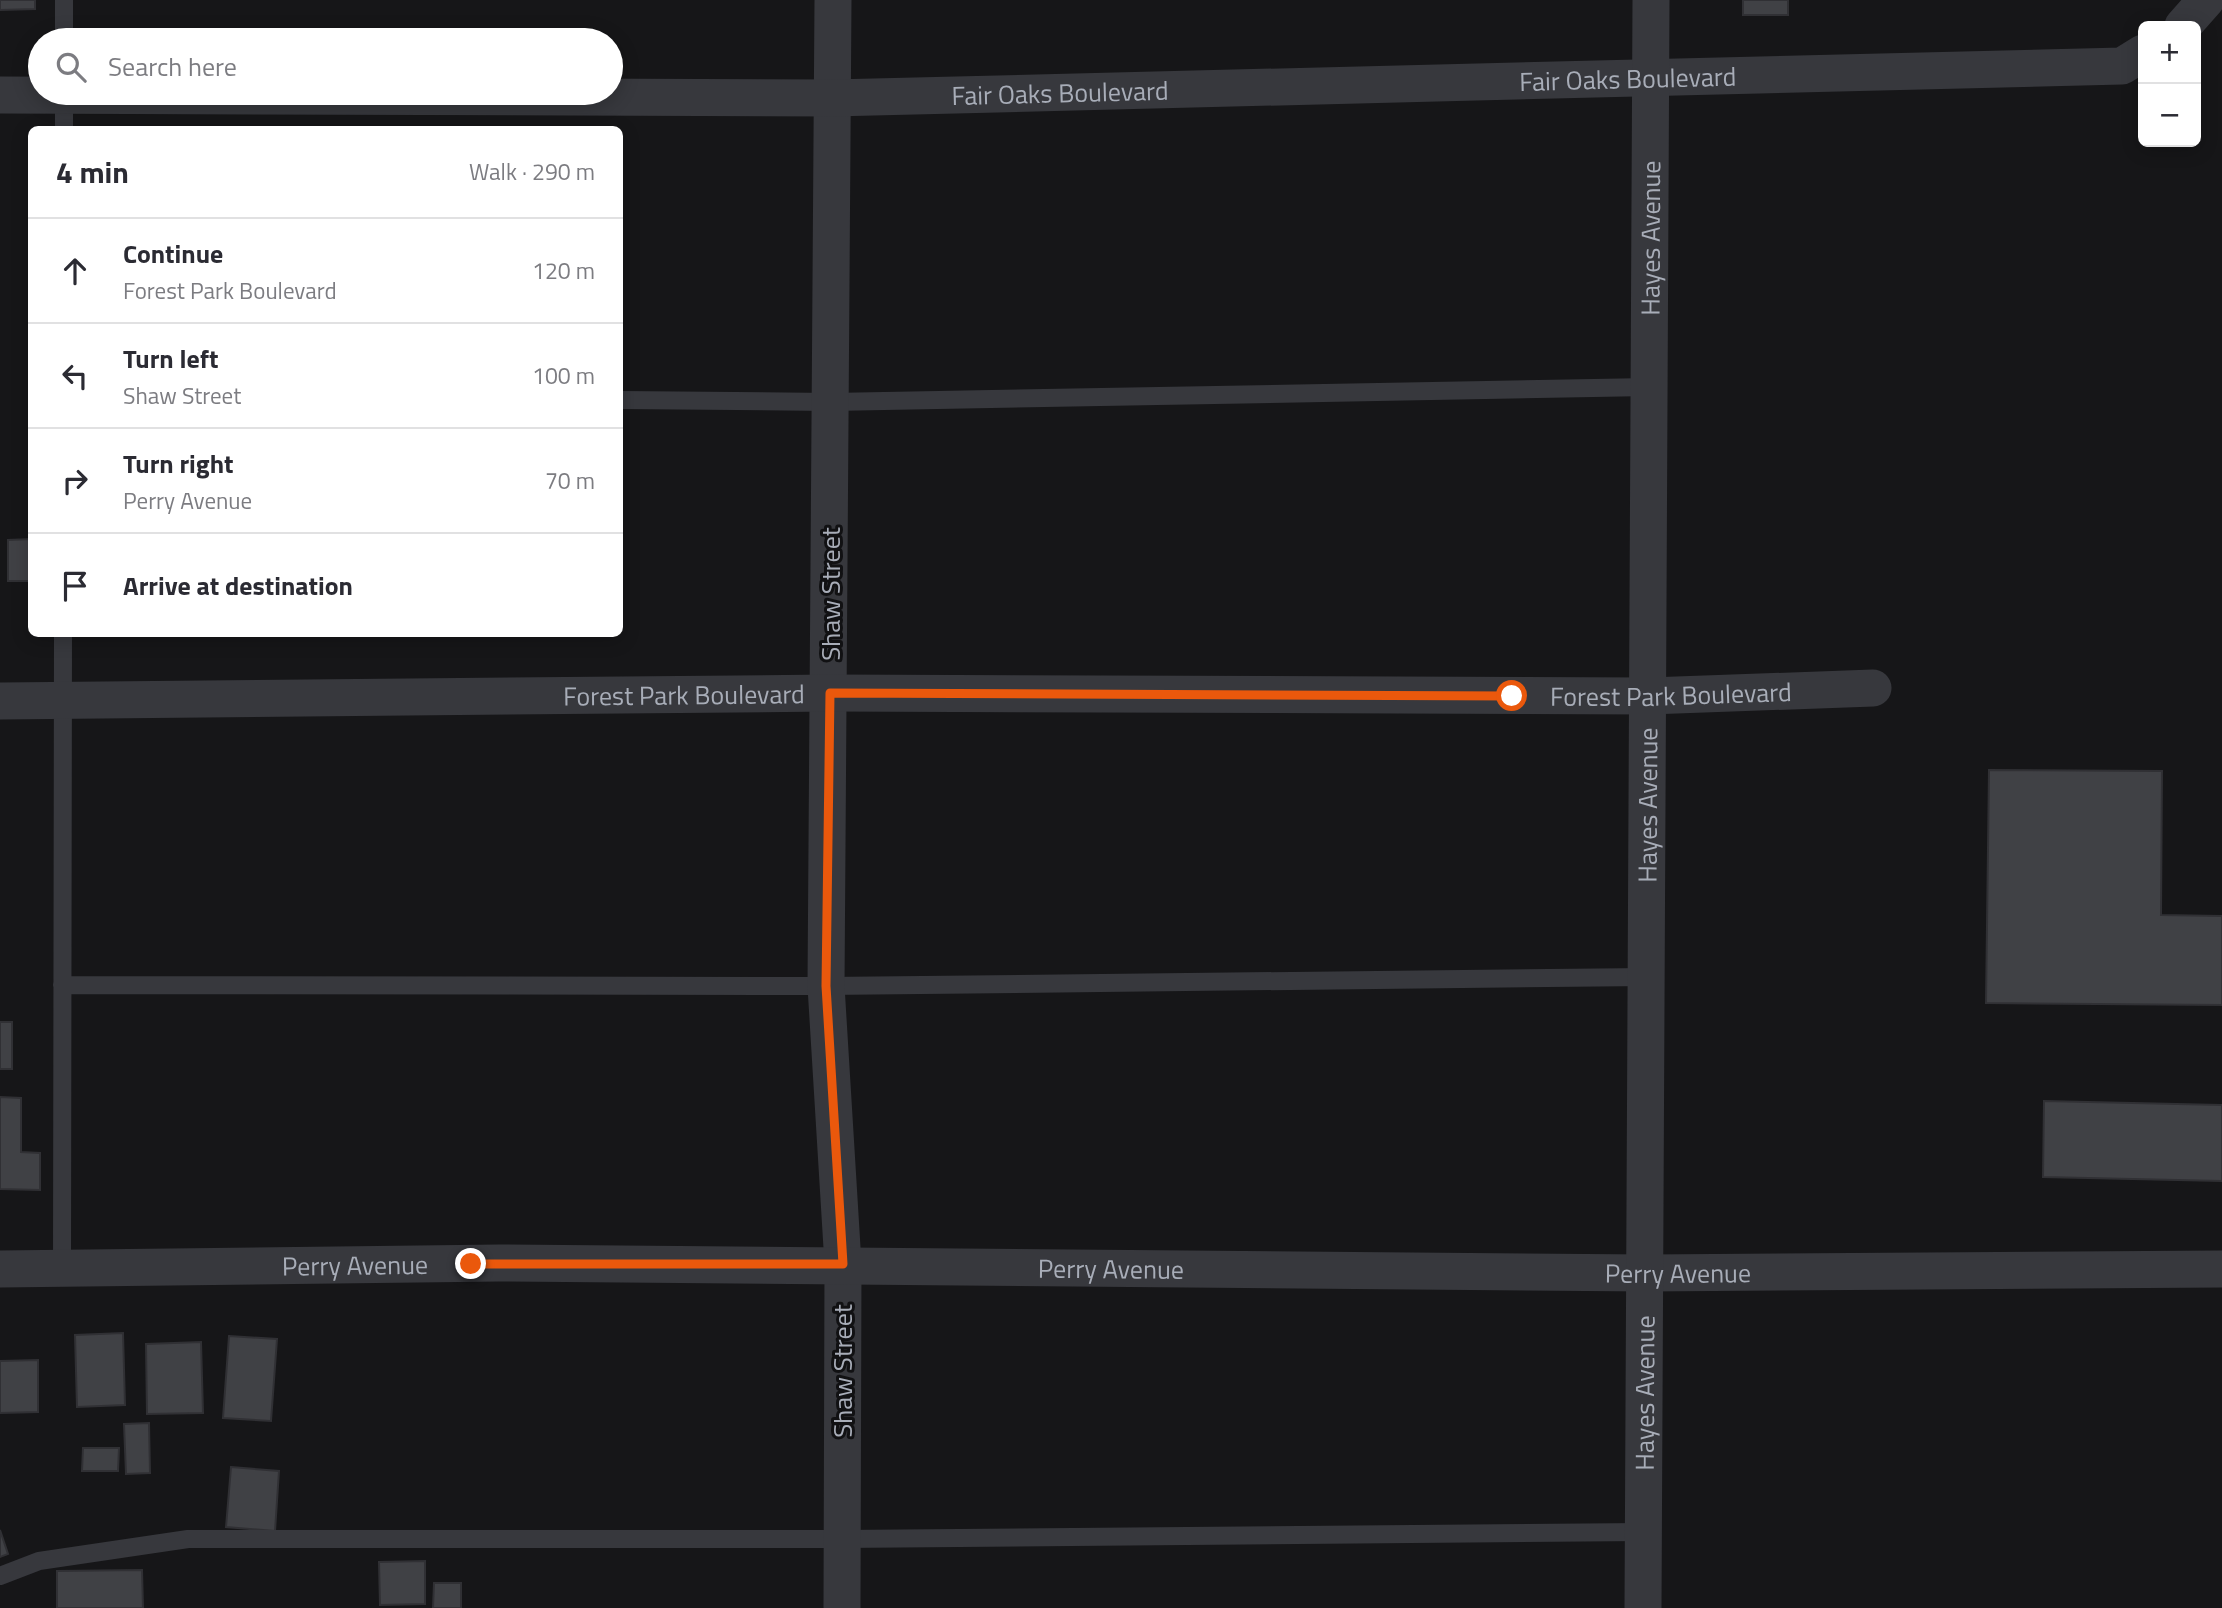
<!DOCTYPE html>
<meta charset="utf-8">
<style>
body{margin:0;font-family:"Titillium Web",sans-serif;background:#f7f7f7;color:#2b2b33}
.controls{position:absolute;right:21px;top:21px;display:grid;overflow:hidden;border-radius:10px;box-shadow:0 4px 18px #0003}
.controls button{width:63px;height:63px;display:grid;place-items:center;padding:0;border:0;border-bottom:2px solid #e1e1e2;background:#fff;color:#2b2b33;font:35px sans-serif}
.stop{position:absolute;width:21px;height:21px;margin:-16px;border:5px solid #ea580c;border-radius:50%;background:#fff}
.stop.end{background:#ea580c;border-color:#fff;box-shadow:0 2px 7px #0008}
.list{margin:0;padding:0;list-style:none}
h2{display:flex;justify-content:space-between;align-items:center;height:91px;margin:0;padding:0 28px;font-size:30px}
h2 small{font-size:23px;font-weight:400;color:#7c7c81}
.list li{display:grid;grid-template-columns:46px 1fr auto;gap:21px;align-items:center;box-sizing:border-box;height:105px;padding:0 28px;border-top:2px solid #e1e1e2}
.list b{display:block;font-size:26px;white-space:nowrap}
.list p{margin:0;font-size:23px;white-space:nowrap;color:#7c7c81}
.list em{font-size:23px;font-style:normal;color:#7c7c81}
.icon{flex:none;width:38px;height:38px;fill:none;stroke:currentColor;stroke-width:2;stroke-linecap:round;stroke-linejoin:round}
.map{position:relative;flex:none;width:2222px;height:1608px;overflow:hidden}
.search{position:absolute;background:#fff;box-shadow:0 4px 18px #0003;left:28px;top:28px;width:595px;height:77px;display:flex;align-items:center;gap:18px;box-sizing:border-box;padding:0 24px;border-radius:38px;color:#7c7c81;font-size:26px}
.panel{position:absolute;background:#fff;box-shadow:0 4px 18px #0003;left:28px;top:126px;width:595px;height:511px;border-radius:10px}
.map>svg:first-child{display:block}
.building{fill:#404145;stroke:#303034;stroke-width:2}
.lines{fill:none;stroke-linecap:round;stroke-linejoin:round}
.service{stroke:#37383d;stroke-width:18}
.minor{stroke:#37383d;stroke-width:37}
.route{stroke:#ea580c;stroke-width:9}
.labels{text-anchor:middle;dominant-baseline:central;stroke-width:6;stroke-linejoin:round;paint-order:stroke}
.street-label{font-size:26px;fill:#a8adb8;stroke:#111113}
</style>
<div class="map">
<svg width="2222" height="1608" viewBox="0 0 2222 1608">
<rect width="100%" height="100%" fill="#161618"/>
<!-- building -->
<path class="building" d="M0 0H35V9L0 10Z
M1743 0H1788V15H1743Z
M32 539V581H8V540Z
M1989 770 2162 771 2161 915 2222 916V1005L1986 1003Z
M0 1022H12V1069H0Z
M0 1097 21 1098V1152L40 1153V1190L0 1189Z
M2044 1101 2222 1105V1181L2043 1177Z
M123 1333 125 1405 77 1407 75 1335Z
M229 1336 277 1339 271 1421 223 1418Z
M201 1342 203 1413 147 1414 146 1344Z
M38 1360V1412L0 1413V1361Z
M149 1423 150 1473 126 1474 124 1424Z
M83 1448H119L118 1471H82Z
M231 1467 279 1471 275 1531 226 1527Z
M0 1530 8 1554 0 1557Z
M425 1561V1604L380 1605 379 1562Z
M142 1570 143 1608H57V1571Z
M434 1583H461V1608H433Z"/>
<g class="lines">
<!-- service -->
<path class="service" d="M64 40V0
M64 130V93
M620 400 831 402 1649 387
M62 985 826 986 1648 977
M62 1268 63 634
M0 1576 39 1561 188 1539H841L1644 1532"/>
<!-- minor -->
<g class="minor">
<path d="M833 0 826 986 843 1264 842 1608"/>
<path d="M2183 26 2206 0"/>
<path id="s1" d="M0 95 832 98 2122 66 2143 53"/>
<path id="s2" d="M0 701 830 693 1649 696 1873 688"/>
<path id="s3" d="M0 1269 499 1263 1647 1273 2222 1269"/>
<path id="s4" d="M1643 1608 1651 0"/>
</g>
</g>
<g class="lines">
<!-- route -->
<path class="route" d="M471 1264H843L826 986 830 693 1512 696"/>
</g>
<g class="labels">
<!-- street labels -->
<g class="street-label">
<text stroke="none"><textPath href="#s1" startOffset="1628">Fair Oaks Boulevard</textPath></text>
<text stroke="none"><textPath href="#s1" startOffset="1060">Fair Oaks Boulevard</textPath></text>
<text stroke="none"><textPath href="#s4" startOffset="1370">Hayes Avenue</textPath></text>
<text transform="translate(830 594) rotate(-90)">Shaw Street</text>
<text stroke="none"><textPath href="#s2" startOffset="1671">Forest Park Boulevard</textPath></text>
<text stroke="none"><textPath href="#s2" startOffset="684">Forest Park Boulevard</textPath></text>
<text stroke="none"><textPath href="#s4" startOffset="803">Hayes Avenue</textPath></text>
<text stroke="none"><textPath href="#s3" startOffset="355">Perry Avenue</textPath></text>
<text stroke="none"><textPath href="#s3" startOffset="1111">Perry Avenue</textPath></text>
<text stroke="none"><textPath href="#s3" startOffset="1678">Perry Avenue</textPath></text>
<text transform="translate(842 1371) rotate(-90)">Shaw Street</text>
<text stroke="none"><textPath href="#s4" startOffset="215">Hayes Avenue</textPath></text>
</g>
</g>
</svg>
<div class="controls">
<button>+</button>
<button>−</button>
</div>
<div class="stop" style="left:1512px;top:696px"></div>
<div class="stop end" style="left:471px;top:1264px"></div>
<div class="search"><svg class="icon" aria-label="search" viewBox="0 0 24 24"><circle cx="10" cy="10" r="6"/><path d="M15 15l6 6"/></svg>Search here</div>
<section class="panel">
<h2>4 min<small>Walk · 290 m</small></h2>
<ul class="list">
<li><svg class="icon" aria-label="ahead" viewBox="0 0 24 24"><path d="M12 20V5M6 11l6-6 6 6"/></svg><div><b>Continue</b><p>Forest Park Boulevard</p></div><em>120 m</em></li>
<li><svg class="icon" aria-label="left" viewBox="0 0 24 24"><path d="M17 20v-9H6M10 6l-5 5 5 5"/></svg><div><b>Turn left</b><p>Shaw Street</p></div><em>100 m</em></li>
<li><svg class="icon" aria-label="right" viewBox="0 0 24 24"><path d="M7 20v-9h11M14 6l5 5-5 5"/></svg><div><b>Turn right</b><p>Perry Avenue</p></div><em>70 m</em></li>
<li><svg class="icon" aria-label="arrive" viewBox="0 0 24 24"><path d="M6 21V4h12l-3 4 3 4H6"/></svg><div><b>Arrive at destination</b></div></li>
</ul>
</section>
</div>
